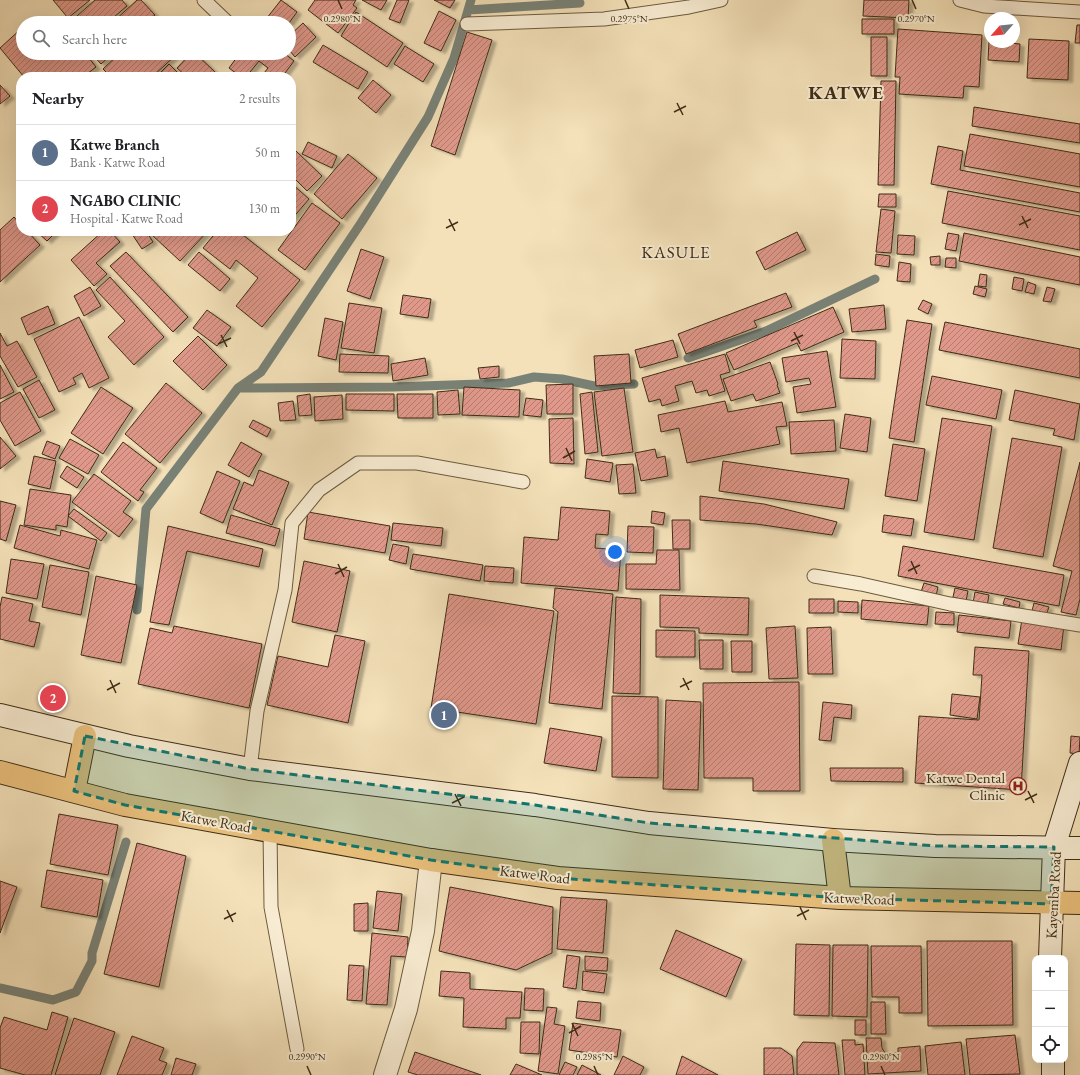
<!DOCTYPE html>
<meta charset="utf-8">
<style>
body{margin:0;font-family:"EB Garamond",serif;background:#f6f6f6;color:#202124}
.controls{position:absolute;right:12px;bottom:12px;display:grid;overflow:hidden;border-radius:8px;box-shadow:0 4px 16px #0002}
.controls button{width:36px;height:36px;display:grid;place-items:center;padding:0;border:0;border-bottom:1px solid #e0e0e0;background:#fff;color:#202124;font:20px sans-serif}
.compass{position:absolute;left:984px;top:12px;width:36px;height:36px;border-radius:50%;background:#fff;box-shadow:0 4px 16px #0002;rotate:243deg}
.you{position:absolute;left:615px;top:552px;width:14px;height:14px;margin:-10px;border:3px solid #fff;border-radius:50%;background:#1a73e8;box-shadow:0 0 0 6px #1a73e833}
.badge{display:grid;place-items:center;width:26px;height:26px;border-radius:50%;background:#7c3aed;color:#fff;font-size:13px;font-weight:700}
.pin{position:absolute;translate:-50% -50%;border:2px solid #fff;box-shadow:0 1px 4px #0006}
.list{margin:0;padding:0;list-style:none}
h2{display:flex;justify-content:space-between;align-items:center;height:52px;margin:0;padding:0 16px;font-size:17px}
h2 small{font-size:13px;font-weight:400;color:#757577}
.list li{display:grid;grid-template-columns:26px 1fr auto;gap:12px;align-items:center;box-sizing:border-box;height:56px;padding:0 16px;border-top:1px solid #e0e0e0}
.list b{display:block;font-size:15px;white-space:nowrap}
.list p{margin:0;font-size:13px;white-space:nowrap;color:#757577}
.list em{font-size:13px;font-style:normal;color:#757577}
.icon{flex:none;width:22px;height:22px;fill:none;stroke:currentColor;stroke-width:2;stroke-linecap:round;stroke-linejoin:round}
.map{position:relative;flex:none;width:1080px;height:1075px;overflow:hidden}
.search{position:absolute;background:#fff;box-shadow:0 4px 16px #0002;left:16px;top:16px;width:280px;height:44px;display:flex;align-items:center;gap:10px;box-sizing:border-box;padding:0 14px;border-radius:22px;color:#757577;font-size:15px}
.panel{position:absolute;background:#fff;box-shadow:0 4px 16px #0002;left:16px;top:72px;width:280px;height:164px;border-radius:16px}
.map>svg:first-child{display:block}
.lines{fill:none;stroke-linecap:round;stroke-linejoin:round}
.stream{stroke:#798277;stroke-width:9}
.building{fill:url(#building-hatch);stroke:#3f2d16;filter:url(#shadow)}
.lane-casing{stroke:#6c5a3f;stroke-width:15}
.street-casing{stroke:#6c5a3f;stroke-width:24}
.secondary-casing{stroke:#3f2d16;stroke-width:24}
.highway-casing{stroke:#3f2d16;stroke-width:24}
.lane{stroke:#f8ecd2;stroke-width:13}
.street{stroke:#f8ecd2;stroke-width:22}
.secondary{stroke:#f8ecd2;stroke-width:22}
.highway{stroke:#eac07c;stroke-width:22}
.marked{fill:#0f766e;fill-opacity:0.2;stroke:#0f766e;stroke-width:3;stroke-dasharray:8 5;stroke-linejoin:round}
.ticks{fill:none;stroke:#3f2d16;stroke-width:1.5}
.labels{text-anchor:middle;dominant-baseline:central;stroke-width:4;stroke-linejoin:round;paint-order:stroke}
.poi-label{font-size:15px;fill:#3f2d16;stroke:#f8ecd2;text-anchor:end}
.street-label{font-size:15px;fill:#3f2d16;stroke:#f8ecd2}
.quarter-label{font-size:17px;letter-spacing:1px;fill:#3f2d16;stroke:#f8ecd2}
.district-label{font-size:19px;font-weight:bold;letter-spacing:1px;fill:#3f2d16;stroke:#f8ecd2}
.ticks-label{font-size:10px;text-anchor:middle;fill:#3f2d16;stroke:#f8ecd2;stroke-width:4;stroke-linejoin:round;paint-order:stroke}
</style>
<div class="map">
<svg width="1080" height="1075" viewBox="0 0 1080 1075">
<defs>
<pattern id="building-hatch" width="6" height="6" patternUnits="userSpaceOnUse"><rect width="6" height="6" fill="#df988a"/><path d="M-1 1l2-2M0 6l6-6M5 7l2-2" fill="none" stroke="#b67c70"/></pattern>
<filter id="shadow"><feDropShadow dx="4.5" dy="2.5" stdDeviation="1" flood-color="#0004"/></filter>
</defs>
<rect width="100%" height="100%" fill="#f4e1b9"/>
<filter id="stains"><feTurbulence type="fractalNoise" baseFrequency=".005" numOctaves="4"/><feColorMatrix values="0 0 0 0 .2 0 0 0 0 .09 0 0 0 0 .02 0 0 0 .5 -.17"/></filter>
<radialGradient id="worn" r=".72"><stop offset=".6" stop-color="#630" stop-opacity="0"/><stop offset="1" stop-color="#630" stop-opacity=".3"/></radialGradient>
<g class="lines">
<!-- stream -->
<path class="stream" d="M468 10 580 3
M688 358 766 331 875 279
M238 388 393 387 508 383 534 377 562 379 594 386 634 384
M137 610 146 509 238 388 261 372 361 223 428 117 454 58 471 0
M0 988 53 1000 76 992 92 961V953L126 842"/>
</g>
<!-- building -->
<path class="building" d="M53 0H90L68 18Z
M95 0H122L127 6 107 23H83L77 16Z
M137 0H141L155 15 146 23H112Z
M281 0 297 12 289 23H263Z
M315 0H356L353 5 357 8 338 33 308 10Z
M362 0H387L381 10Z
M397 0H409L400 23 389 19Z
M434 0H455L450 8Z
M864 0H909L908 18 863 16Z
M439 11 456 20 441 51 424 43Z
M356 12 403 43 387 67 341 36Z
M54 17 60 23H47Z
M160 17 166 23H153Z
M862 19H894V34H862Z
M303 23 316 37 295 57 289 50V36Z
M1077 25H1080V43H1075Z
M23 27V53H85L96 67 83 77H24L0 48Z
M898 29 982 35 979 87 964 86 963 98 899 94 900 77H895Z
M467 32 492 40 455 155 431 146Z
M871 37H887V76H871Z
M1029 39 1069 41 1068 80 1027 78Z
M989 41 1020 44 1019 62 988 60Z
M323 45 368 72 358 89 313 62Z
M405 46 434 64 423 82 394 64Z
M91 53H113L101 64Z
M120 53H178L152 77H111L103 69Z
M191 53H195L215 72 211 77H187L177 68Z
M240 53H284L294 61 282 77H261L268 68 259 61 246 77H241L229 68Z
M169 64 182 77H156Z
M373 80 391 95 376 113 358 98Z
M881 81H896L894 185H878Z
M0 85 10 96 0 104Z
M974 107 1080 124V143L972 126Z
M970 134 1080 154V187L964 166Z
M308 142 337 156 332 168 302 154Z
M938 146 963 151 960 170 1080 193V212L931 184Z
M295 150 322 176 307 191 291 175V155Z
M348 154 377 178 342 219 314 194Z
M291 183 309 199 291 220Z
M948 191 1080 216V250L942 223Z
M879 194H896V207H878Z
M312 203 340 223 305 270 278 250Z
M881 209 895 211 891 253 876 252Z
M14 217 21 225V231H27L40 245 0 282V230Z
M36 231H57L47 241Z
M103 231H110L120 242 96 263 107 274 94 286 71 260Z
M130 231H146L153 242 142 249Z
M156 231H208L180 261 152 235Z
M217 231H238L300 280 262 327 236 306 258 278 236 260 230 269 203 248Z
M797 232 806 250 765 270 756 252Z
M948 233 959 235 956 251 945 249Z
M964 233 1080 257V285L959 261Z
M898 235 915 236 914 255 897 254Z
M361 249 384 257 370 299 347 291Z
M126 252 188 317 173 332 110 266Z
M199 252 230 279 220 291 188 265Z
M876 254 890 256 889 267 875 265Z
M940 256V265H931L930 257Z
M946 258H956V268L945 267Z
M899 262 911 264 910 282 897 281Z
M980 274 987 275 986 287 978 286Z
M110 277 164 337 134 365 108 337 125 321 96 290Z
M1014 277 1024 279 1022 291 1012 289Z
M1028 282 1036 285 1034 294 1025 292Z
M975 286 987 289 985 297 973 294Z
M90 287 101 306 84 316 74 296Z
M1047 287 1055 289 1051 302 1043 301Z
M786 293 792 307 754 321 757 327 686 354 678 334Z
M403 295 431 299 428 318 400 314Z
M923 300 932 304 928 314 918 309Z
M349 303 382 308 374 353 341 348Z
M884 305 886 329 852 332 849 309Z
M48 306 55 324 28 335 21 318Z
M833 307 844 332 801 351 797 343 734 370 726 353Z
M207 310 231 327 217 346 193 328Z
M79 317 109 378 89 388 82 373 73 378 76 384 59 392 34 339Z
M325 318 343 322 336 360 318 356Z
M907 320 932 324 914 442 889 438Z
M945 322 1080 349V378L939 350Z
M0 333 7 346 17 341 37 377 18 387 0 356Z
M198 336 227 365 203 390 173 361Z
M842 339 876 341 875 379 840 378Z
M673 340 678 357 640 368 635 350Z
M827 351 836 407 797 413 793 387 811 384 809 378 786 382 782 358Z
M340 354 389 356 388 373 339 372Z
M629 354 631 383 596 386 594 356Z
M725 354 730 372 720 375 725 391 709 396 707 390 696 393 692 381 675 386 679 401 662 406 660 399 649 402 642 378Z
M425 358 428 375 393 381 391 364Z
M770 362 778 384 777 385 780 393 756 401 753 394 731 401 723 379Z
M0 365 14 392 0 399Z
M499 366V377L480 379 478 368Z
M932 376 1002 390 996 419 926 405Z
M39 380 55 410 39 418 23 389Z
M166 383 202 413 160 463 125 434Z
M573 384V414H547L546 385Z
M101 387 133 408 103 454 71 433Z
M464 387 520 390 519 417 462 415Z
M624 388 633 452 602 456 594 392Z
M458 390 460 414 438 415 437 392Z
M1015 390 1080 404 1074 440 1053 435 1055 429 1009 420Z
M20 392 41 431 15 446 0 420V403Z
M592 392 598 452 585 454 580 394Z
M310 394 312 415 299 416 297 396Z
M346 394H394V411L346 410Z
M397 394H433V418H398Z
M342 395 343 419 315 421 314 397Z
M526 398 543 400 541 417 523 415Z
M293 401 296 420 280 421 278 403Z
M725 401 728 412 782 402 787 426 776 427 780 444 687 463 679 428 661 432 658 415Z
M845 414 871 418 867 452 840 448Z
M573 418 574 464 550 463 549 419Z
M942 418 992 426 974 540 924 532Z
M253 420 271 429 267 437 249 427Z
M834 420 836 451 791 454 789 422Z
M0 437 16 456 0 469Z
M1012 438 1062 447 1043 557 993 548Z
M70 439 99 455 88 474 59 458Z
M47 441 60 446 55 459 42 454Z
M123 442 157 468 140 490 144 492 138 501 101 472Z
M241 442 262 454 249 477 228 465Z
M893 444 925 449 917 501 885 496Z
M655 449 657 458 665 456 668 476 641 481 635 453Z
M34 456 56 461 50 489 28 484Z
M587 459 613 463 610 482 585 478Z
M723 461 849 479 844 509 719 491Z
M1080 462V599L1076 615 1061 612 1072 571 1053 566Z
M633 464 636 493 619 494 616 465Z
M67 466 84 477 77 488 60 477Z
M259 470 289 482 272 525 233 509 244 482 253 486Z
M217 471 240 481 223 523 200 513Z
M94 474 131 501 123 512 133 519 119 537 72 502Z
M30 489 71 495 67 527 56 525V530L24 525Z
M700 496 764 504 837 522 832 535 756 524 700 520Z
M0 501 16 505 6 541 0 539Z
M561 507 610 511 608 535 596 534 595 548 621 550 618 591 521 583 524 537 558 540Z
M74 509 107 533 101 541 68 516Z
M652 511 665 513 663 525 651 523Z
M308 512 390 526 385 553 304 539Z
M231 515 280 529 275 546 226 533Z
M884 515 914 519 911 536 882 532Z
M672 520H690V549H673Z
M393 523 443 528 441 546 391 540Z
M20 525 60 536 61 530 97 540 89 569 14 548Z
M168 526 263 549 259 567 187 551 169 625 150 622Z
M628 526 654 527 653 553 627 552Z
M393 544 409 547 406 564 389 560Z
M903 546 1064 575 1059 606 898 576Z
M657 550H679L680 590 626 589V564H656Z
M413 554 483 565 480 581 410 569Z
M11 559 44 564 37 599 6 593Z
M304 561 350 571 337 632 292 622Z
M50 565 89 572 81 615 42 607Z
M485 566 514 568 513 583 484 581Z
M96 576 137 585 121 663 81 655Z
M924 583 938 587 936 596 921 592Z
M555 588 613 594 602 709 549 703 558 612 553 608Z
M955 588 968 591 966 601 953 597Z
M975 592 989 595 987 606 973 603Z
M449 594 554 611 536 724 431 708Z
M660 595 749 598 748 635 699 633V628L660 627Z
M2 597 33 604 29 621 40 623 34 647 0 639V607Z
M616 597 641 599 640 694 613 693Z
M1005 598 1020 602 1019 608 1003 604Z
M809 599H834V613H809Z
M862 600 929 606 927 625 861 619Z
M838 601 858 602V613L838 612Z
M1034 603 1049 607 1046 615 1032 611Z
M936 612 954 613V625L935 624Z
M959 615 1011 621 1009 638 957 632Z
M1022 619 1064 625 1061 650 1018 644Z
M174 626 262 644 249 708 138 684 150 628 172 633Z
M795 626 798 678 769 679 766 628Z
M831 627 833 674H808L807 628Z
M656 630 695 631V657H656Z
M335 635 365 641 348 723 267 705 278 656 328 667Z
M699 640H723V669H700Z
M731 641H752V672H732Z
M975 647 1029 651 1021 790 915 783 919 716 979 720 982 675H973Z
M799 682 800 791H753V778H704L703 683Z
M952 694 980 697 977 719 950 715Z
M612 696 658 697V778L612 777Z
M666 700 701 702 698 790 663 789Z
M823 702 852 705 851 719 834 717 831 741 819 740Z
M550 728 602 737 596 771 544 763Z
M1071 736 1080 737 1079 754 1070 753Z
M830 768H903V782L831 781Z
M59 814 118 825 108 875 50 864Z
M137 843 186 856 159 987 104 974Z
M47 870 103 880 97 917 41 907Z
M0 881 17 887 0 933Z
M450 887 553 907 552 953 516 970 439 951Z
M377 891 402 894 398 931 373 928Z
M561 897 607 900 603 953 557 949Z
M368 903V931H354V904Z
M676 930 742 959 726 997 660 969Z
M372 933 408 937 407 957 391 956 387 1005 366 1004Z
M927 941H1012L1013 1025 928 1026Z
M796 944 830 945 829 1016 794 1015Z
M833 945H868L867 1017 832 1016Z
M871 946H921L922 1013H899V997H872Z
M567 955 580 957 576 989 563 987Z
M585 956 608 958 607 971 585 970Z
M349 965 364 966 362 1001 347 1000Z
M441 971 470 973V989L522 992 520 1018H506V1029L463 1027 464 998 439 996Z
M583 971 607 974 604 993 582 990Z
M525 988 544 989 543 1011 524 1010Z
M578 1001 601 1003 600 1021 576 1018Z
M871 1002H885L886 1034H871Z
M547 1007 557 1008 554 1024 565 1026 558 1074 538 1071Z
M52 1012 68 1017 51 1075H25L0 1068V1028L4 1017 47 1030Z
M74 1018 115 1032 100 1075H55Z
M855 1020H866V1035H855Z
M521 1022H540L539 1054 520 1053Z
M573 1023 621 1030 617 1057 569 1050Z
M1015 1035 1020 1074 970 1075 966 1039Z
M132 1036 164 1048 159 1060 167 1063 162 1075H117Z
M866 1038H881L882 1048 885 1053H898V1048L920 1046 921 1071 868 1074Z
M842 1040H855V1045L863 1044 865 1075H845Z
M803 1042 835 1043 839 1075H797V1050Z
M961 1042 965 1075H928L925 1046Z
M764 1048H781L792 1056 794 1075H764Z
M415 1052 481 1075H418L408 1072Z
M623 1056 644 1067 640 1075H614Z
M682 1056 718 1075H676Z
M176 1058 196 1064 192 1075H171Z
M565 1062 577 1067 573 1075H559Z
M516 1064 542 1075H510Z
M582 1065 601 1075H577Z"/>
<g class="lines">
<!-- lane casing -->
<g class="lane-casing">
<path id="lane" d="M204 0 228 23
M960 0 984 6 1080 12
M467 24 604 19 689 7 721 0
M814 576 861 584 950 604 1080 625
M250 769 257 711 285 590 292 523 319 490 358 463H417L523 482
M270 830 271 907 297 1049"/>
</g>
<!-- street casing -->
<g class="street-casing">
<path id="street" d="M385 1075 406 1009 423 931 431 860"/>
</g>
<!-- secondary casing -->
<g class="secondary-casing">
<path id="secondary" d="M0 715 129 746 250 769 535 805 649 823 833 840 935 846 1080 848
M1050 958 1054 847 1080 763
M1053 1075V1060"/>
</g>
<!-- highway casing -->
<g class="highway-casing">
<path id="highway" d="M0 772 125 805 431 860 558 878 840 898 1080 903
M74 791 85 736
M833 840 840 898"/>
</g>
<!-- lane -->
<use href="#lane" class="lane"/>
<!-- street -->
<use href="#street" class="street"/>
<!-- secondary -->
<use href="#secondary" class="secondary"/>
<!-- highway -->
<use href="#highway" class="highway"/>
</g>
<!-- marked area -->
<path class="marked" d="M85 736 250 769 535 805 649 823 935 846 1054 847 1051 904 840 898 558 878 431 860 125 805 74 791Z"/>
<!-- ticks -->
<path class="ticks" d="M338 0 342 9M625 0 629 9M912 0 916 9M677 103 683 115M674 112 686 106M1022 216 1028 228M449 219 455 231M1019 225 1031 219M446 228 458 222M794 332 800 344M221 335 227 347M791 341 803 335M218 344 231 338M566 448 572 461M563 458 575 451M911 561 917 574M338 564 344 577M908 571 920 565M335 574 347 567M683 678 689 690M110 680 116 693M680 687 692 681M107 690 120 683M1028 791 1034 803M455 794 461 806M1025 800 1037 794M452 803 464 797M800 907 806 920M227 910 233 922M797 916 809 910M224 919 236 913M572 1023 578 1036M569 1033 581 1026M307 1066 311 1075M594 1066 598 1075M881 1066 885 1075"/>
<!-- icons -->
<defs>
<g id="hospital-ring" transform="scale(0.9)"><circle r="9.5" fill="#f8ecd2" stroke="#8f2418" stroke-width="1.5"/><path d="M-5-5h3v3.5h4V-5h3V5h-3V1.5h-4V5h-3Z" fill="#8f2418"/></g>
</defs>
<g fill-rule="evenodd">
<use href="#hospital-ring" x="1018" y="786"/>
</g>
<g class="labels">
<!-- poi labels -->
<g class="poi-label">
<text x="1005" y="777">Katwe Dental<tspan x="1005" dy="17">Clinic</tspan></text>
</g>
<!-- street labels -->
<g class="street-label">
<text transform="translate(216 821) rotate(10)">Katwe Road</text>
<text transform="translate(535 874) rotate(7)">Katwe Road</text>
<text transform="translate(1053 895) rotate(-87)">Kayemba Road</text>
<text transform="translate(859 898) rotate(2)">Katwe Road</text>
</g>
<!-- quarter labels -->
<g class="quarter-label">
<text x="676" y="252">KASULE</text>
</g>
<!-- district labels -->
<g class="district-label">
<text x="846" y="92">KATWE</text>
</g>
</g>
<g class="ticks-label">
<text x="342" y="22">0.2980°N</text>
<text x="629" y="22">0.2975°N</text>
<text x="916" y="22">0.2970°N</text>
<text x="307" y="1060">0.2990°N</text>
<text x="594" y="1060">0.2985°N</text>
<text x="881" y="1060">0.2980°N</text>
</g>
<rect width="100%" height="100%" filter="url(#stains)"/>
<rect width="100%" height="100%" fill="url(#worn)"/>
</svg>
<div class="controls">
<button>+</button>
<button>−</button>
<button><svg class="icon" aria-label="locate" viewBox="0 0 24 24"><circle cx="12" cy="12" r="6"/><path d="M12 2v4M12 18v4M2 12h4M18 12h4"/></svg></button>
</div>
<svg class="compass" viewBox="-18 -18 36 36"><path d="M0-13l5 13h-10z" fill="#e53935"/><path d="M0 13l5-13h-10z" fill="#757577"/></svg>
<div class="you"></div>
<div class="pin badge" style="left:444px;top:715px;background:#5c6f8a">1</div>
<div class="pin badge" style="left:53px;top:698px;background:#e0444e">2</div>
<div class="search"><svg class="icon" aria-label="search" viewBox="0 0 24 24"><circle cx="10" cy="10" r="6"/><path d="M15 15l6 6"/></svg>Search here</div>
<section class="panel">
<h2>Nearby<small>2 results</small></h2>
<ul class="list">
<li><span class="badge" style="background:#5c6f8a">1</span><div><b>Katwe Branch</b><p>Bank · Katwe Road</p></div><em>50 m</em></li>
<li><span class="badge" style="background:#e0444e">2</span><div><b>NGABO CLINIC</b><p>Hospital · Katwe Road</p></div><em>130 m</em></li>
</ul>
</section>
</div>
